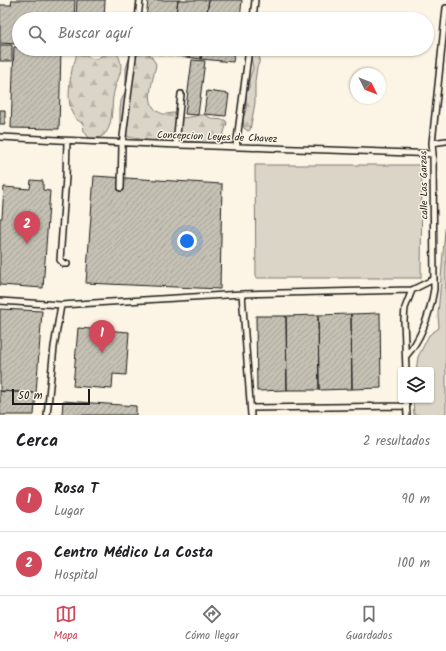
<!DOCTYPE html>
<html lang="es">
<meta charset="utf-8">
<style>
body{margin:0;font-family:Kalam,sans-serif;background:#f2f2f2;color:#202124}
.controls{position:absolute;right:12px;bottom:12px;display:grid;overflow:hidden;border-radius:4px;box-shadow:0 1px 3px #0004}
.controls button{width:36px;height:36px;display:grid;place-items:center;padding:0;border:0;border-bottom:1px solid #e0e0e0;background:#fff;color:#202124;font:20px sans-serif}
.compass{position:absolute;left:350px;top:68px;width:36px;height:36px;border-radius:50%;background:#fff;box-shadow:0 1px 3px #0004;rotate:132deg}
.scale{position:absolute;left:12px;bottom:10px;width:78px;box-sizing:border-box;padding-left:4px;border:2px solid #1c1c1c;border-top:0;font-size:11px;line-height:14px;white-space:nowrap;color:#1c1c1c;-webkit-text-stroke:3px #fcf5e5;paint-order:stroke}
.you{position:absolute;left:187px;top:241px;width:14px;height:14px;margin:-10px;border:3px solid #fff;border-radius:50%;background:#1a73e8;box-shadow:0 0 0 6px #1a73e833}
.badge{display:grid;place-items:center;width:26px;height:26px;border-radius:50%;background:#d1495b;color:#fff;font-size:13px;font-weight:700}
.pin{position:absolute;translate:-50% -33px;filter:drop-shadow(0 1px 2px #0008)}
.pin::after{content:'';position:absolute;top:21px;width:14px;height:12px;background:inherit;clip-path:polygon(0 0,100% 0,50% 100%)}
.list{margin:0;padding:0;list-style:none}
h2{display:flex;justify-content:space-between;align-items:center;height:52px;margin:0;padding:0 16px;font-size:17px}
h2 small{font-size:13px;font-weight:400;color:#757577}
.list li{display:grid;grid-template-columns:26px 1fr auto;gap:12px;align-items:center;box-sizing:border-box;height:64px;padding:0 16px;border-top:1px solid #e0e0e0}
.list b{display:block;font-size:15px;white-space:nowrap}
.list p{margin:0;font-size:13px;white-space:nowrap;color:#757577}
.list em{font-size:13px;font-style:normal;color:#757577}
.icon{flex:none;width:22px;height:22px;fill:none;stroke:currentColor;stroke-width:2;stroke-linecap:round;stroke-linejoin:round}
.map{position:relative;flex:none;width:446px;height:415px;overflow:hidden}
.search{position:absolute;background:#fff;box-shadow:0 1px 3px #0004;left:12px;right:12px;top:12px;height:44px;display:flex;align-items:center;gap:10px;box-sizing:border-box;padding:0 14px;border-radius:22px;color:#757577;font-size:15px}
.sheet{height:180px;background:#fff}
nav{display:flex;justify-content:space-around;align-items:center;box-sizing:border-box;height:56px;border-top:1px solid #e0e0e0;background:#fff;font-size:11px;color:#757577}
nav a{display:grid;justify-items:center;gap:2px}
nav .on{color:#d1495b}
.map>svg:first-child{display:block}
.forest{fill:url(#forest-firs);stroke:#7c7872}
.park{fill:#dbd5c8;stroke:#7c7872}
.building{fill:url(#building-hatch);stroke:#1c1c1c}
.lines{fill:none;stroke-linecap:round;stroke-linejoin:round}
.service-casing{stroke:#1c1c1c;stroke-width:8}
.service{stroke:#fcf5e5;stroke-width:5}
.labels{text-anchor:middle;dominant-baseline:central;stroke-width:3;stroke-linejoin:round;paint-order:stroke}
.street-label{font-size:10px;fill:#1c1c1c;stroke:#fcf5e5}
</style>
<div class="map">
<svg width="446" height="415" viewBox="0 0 446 415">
<defs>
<pattern id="forest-firs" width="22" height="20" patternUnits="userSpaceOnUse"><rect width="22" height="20" fill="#dbd5c8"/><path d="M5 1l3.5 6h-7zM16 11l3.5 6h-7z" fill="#bbb6ab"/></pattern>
<pattern id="building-hatch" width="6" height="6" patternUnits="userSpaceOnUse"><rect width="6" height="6" fill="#c4c0b3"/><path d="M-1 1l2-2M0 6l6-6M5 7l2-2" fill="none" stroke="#a8a499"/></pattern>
</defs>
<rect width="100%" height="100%" fill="#fcf5e5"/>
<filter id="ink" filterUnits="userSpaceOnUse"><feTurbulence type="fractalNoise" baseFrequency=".025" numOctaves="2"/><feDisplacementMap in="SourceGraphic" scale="8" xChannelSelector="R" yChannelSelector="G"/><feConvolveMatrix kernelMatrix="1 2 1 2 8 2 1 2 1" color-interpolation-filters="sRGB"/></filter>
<g filter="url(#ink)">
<!-- forest -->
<path class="forest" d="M109 49 115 50C128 69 116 77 113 97 111 113 114 142 89 138L84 131 83 123C64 117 69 85 72 70 72 66 74 64 75 61 76 58 76 55 77 51 85 51 90 62 98 58 103 56 105 51 109 49Z
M256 49H260L259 63 257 67 255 82V103L250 130 248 131 244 128 243 119 246 109V93L249 87V80L253 68 251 57Z
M144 52 149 53 156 64C154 79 141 107 163 114 166 115 170 113 173 113 177 113 180 116 184 118L200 115H205L213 119 225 120 227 123 221 141 217 144 190 145 173 137 151 141 128 137 125 135 120 124V110L121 101 126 90V68L129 59 132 56H136Z"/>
<!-- park -->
<path class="park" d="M255 165H422L421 278H256Z
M446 218V415H414L413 400H431V370H416L418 357 429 335 439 328 438 314Z"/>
<!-- building -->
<path class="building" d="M12 0H75L74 19H19V44L0 43V5H11Z
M77 0H105L104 19H76Z
M148 0H178L175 19H146Z
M178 0H209L206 19H175Z
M209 0H242L240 19H206Z
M0 45H12V61H0Z
M14 47H19V49H61L59 129 11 128Z
M142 49H172L171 55 142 52Z
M172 49H202L201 59 171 55Z
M202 49H235L233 62 201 59Z
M192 60 205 61 198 115 185 114Z
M207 91 229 94 226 116 204 114Z
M0 110H5V124H0Z
M94 176 222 184 220 289 86 283Z
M31 180 43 181V190L50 191 43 288 0 285V218H2L4 187 30 189Z
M0 309 42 311 36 393 0 391Z
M380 313 381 388 352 389 351 314Z
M351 314 352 389 319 390 318 315Z
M318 315 319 390H287L286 316Z
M256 316H286L287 390 257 391Z
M78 328 129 332 126 375 113 374 112 389 73 386Z
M0 391 36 393 34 415H0Z
M63 401 136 406V415H62Z"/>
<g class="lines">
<!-- service casing -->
<g class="service-casing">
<path id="service" d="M138 19 140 0
M253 19 255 0
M0 137C144 145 289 148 433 154
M67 141 66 177 60 260 64 264H67
M432 143 446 141
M176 145 181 94
M236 147 249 49
M121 188 122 145 134 49
M242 294 251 415
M0 301 61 305 242 294 412 290 434 279
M406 356C422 338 430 313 434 289L433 154 432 143 446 8
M406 370 404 320 405 308 412 290
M406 400 407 415
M251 408 407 406
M47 415 54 347 61 305"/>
</g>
<!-- service -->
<use href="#service" class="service"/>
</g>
</g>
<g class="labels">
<!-- street labels -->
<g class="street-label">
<text transform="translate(217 137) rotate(2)">Concepcion Leyes de Chavez</text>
<text transform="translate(424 185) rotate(-91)">calle Las Garzas</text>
</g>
</g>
</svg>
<div class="controls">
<button><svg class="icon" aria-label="layers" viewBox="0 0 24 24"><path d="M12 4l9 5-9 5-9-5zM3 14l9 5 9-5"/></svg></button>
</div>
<svg class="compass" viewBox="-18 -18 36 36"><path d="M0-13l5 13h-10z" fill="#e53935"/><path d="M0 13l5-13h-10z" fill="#757577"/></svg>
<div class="scale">50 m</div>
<div class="you"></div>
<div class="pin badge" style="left:102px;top:353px">1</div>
<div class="pin badge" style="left:27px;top:244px">2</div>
<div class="search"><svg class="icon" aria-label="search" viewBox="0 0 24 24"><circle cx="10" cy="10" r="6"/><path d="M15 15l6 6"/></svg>Buscar aquí</div>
</div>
<section class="sheet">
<h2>Cerca<small>2 resultados</small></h2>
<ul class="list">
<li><span class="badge">1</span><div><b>Rosa T</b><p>Lugar</p></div><em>90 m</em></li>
<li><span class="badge">2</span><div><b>Centro Médico La Costa</b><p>Hospital</p></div><em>100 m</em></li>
</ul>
</section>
<nav>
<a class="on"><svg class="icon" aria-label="map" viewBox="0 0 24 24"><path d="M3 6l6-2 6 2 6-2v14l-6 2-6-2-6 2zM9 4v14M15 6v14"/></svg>Mapa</a>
<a><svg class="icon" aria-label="directions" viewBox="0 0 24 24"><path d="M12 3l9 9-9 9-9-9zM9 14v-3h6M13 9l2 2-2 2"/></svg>Cómo llegar</a>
<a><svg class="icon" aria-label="saved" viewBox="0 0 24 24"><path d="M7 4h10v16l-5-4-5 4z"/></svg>Guardados</a>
</nav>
